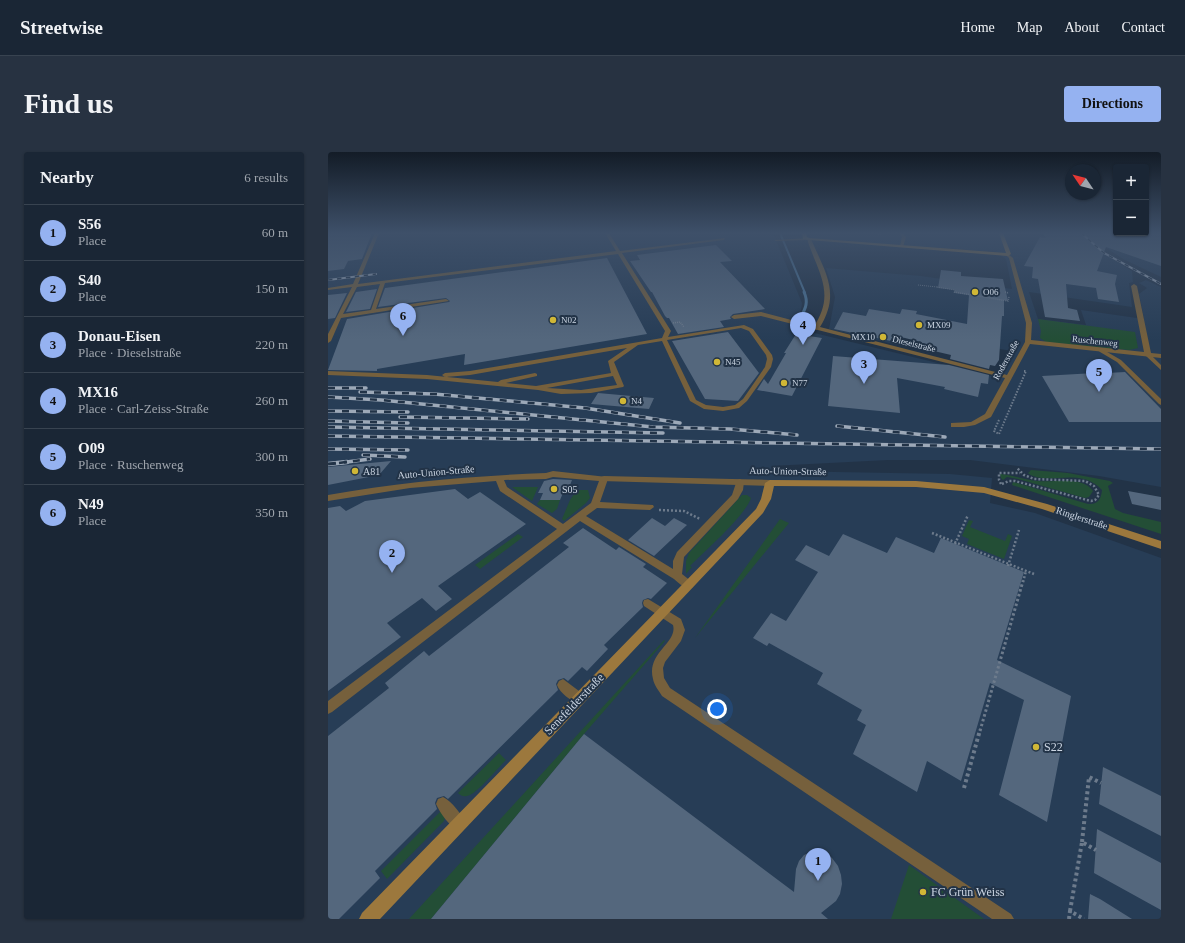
<!DOCTYPE html>
<meta charset="utf-8">
<style>
body{margin:0;font-family:"Times New Roman",serif;background:#273241;color:#f1f3f6}
.controls{position:absolute;right:12px;top:12px;display:grid;overflow:hidden;border-radius:4px;box-shadow:0 1px 3px #0004}
.controls button{width:36px;height:36px;display:grid;place-items:center;padding:0;border:0;border-bottom:1px solid #384350;background:#1a2635;color:#f1f3f6;font:20px sans-serif}
.compass{position:absolute;left:737px;top:12px;width:36px;height:36px;border-radius:50%;background:#1a2635;box-shadow:0 1px 3px #0004;rotate:305deg}
.you{position:absolute;left:389px;top:557px;width:14px;height:14px;margin:-10px;border:3px solid #fff;border-radius:50%;background:#1a73e8;box-shadow:0 0 0 6px #1a73e833}
.badge{display:grid;place-items:center;width:26px;height:26px;border-radius:50%;background:#95b2f1;color:#111;font-size:13px;font-weight:700}
.pin{position:absolute;translate:-50% -33px;filter:drop-shadow(0 1px 2px #0008)}
.pin::after{content:'';position:absolute;top:21px;width:14px;height:12px;background:inherit;clip-path:polygon(0 0,100% 0,50% 100%)}
.list{margin:0;padding:0;list-style:none}
h2{display:flex;justify-content:space-between;align-items:center;height:52px;margin:0;padding:0 16px;font-size:17px}
h2 small{font-size:13px;font-weight:400;color:#9fa5ad}
.list li{display:grid;grid-template-columns:26px 1fr auto;gap:12px;align-items:center;box-sizing:border-box;height:56px;padding:0 16px;border-top:1px solid #384350}
.list b{display:block;font-size:15px;white-space:nowrap}
.list p{margin:0;font-size:13px;white-space:nowrap;color:#9fa5ad}
.list em{font-size:13px;font-style:normal;color:#9fa5ad}
.map{position:relative;flex:none;width:833px;height:767px;overflow:hidden;border-radius:4px}
header{display:flex;align-items:center;gap:24px;box-sizing:border-box;height:56px;padding:0 20px;background:#1a2635;border-bottom:1px solid #384350}
header strong{font-size:19px}
nav{display:flex;gap:22px;margin-inline-start:auto;font-size:14px}
.intro{display:flex;align-items:center;justify-content:space-between;box-sizing:border-box;height:96px;padding:0 24px}
h1{margin:0;font-size:28px}
.button{padding:10px 18px;border-radius:4px;background:#95b2f1;color:#111;font-size:14px;font-weight:700}
main{display:flex;gap:24px;padding:0 24px}
aside{flex:1;background:#1a2635;border-radius:4px;box-shadow:0 1px 3px #0004}
.map>svg:first-child{display:block}
.built{fill:#273d56}
.green{fill:#234e36}
.lines{fill:none;stroke-linecap:round;stroke-linejoin:round}
.stream-far1{stroke:#4c7598;stroke-width:2}
.stream{stroke:#4c7598;stroke-width:3}
.building{fill:#54677d}
.path-far5{stroke:#6d7b8c;stroke-width:1;stroke-dasharray:1 1;stroke-linecap:butt}
.path-far4{stroke:#6d7b8c;stroke-width:1.5;stroke-dasharray:1 1;stroke-linecap:butt}
.path-far3{stroke:#6d7b8c;stroke-width:2;stroke-dasharray:1.5 1.5;stroke-linecap:butt}
.path-far2{stroke:#6d7b8c;stroke-width:2.5;stroke-dasharray:2 2;stroke-linecap:butt}
.path-far1{stroke:#6d7b8c;stroke-width:3;stroke-dasharray:2.5 2.5;stroke-linecap:butt}
.path{stroke:#6d7b8c;stroke-width:4;stroke-dasharray:3 3;stroke-linecap:butt}
.lane{fill:#76603c;fill-rule:evenodd}
.street{fill:#76603c;fill-rule:evenodd}
.secondary{fill:#9c783d;fill-rule:evenodd}
.rail-far2-casing{stroke:#9da9b8;stroke-width:2}
.rail-far1-casing{stroke:#9da9b8;stroke-width:3.5}
.rail-casing{stroke:#9da9b8;stroke-width:4.5}
.rail-far2{stroke:#223347;stroke-width:1.5;stroke-dasharray:4.5;stroke-linecap:butt}
.rail-far1{stroke:#223347;stroke-width:2.5;stroke-dasharray:7;stroke-linecap:butt}
.rail{stroke:#223347;stroke-width:3;stroke-dasharray:8;stroke-linecap:butt}
.poi-dot{fill:#d0b736;stroke:#223347;stroke-width:1.5}
.labels{text-anchor:middle;dominant-baseline:central;stroke-width:4;stroke-linejoin:round;paint-order:stroke}
.far-poi-label{font-size:9px;fill:#ccd6e3;stroke:#223347;text-anchor:start}
.far-street-label{font-size:9px;fill:#ccd6e3;stroke:#223347}
.poi-label{font-size:10px;fill:#ccd6e3;stroke:#223347;text-anchor:start}
.street-label{font-size:10px;fill:#ccd6e3;stroke:#223347}
.near-street-label{font-size:12px;fill:#ccd6e3;stroke:#223347}
.near-poi-label{font-size:12px;fill:#ccd6e3;stroke:#223347;text-anchor:start}
</style>
<header>
<strong>Streetwise</strong>
<nav><a>Home</a><a>Map</a><a>About</a><a>Contact</a></nav>
</header>
<div class="intro"><h1>Find us</h1><a class="button">Directions</a></div>
<main>
<aside>
<h2>Nearby<small>6 results</small></h2>
<ul class="list">
<li><span class="badge">1</span><div><b>S56</b><p>Place</p></div><em>60 m</em></li>
<li><span class="badge">2</span><div><b>S40</b><p>Place</p></div><em>150 m</em></li>
<li><span class="badge">3</span><div><b>Donau-Eisen</b><p>Place · Dieselstraße</p></div><em>220 m</em></li>
<li><span class="badge">4</span><div><b>MX16</b><p>Place · Carl-Zeiss-Straße</p></div><em>260 m</em></li>
<li><span class="badge">5</span><div><b>O09</b><p>Place · Ruschenweg</p></div><em>300 m</em></li>
<li><span class="badge">6</span><div><b>N49</b><p>Place</p></div><em>350 m</em></li>
</ul>
</aside>
<div class="map">
<svg width="833" height="767" viewBox="0 0 833 767">
<rect width="100%" height="100%" fill="#223347"/>
<!-- built -->
<path class="built" d="M0 81H445L474 151 473 158 462 175 663 224 674 217 684 199 575 181 578 195 501 177 507 145 498 116 593 124 684 137 678 107 668 100 489 87 482 85 481 81H750L758 90 804 119 805 130 801 131 804 155 701 140 710 167 758 173 753 158 816 167 811 142 819 136 811 131 818 128 833 135V335L771 324 642 308H560L443 314 451 319 622 322 664 326 662 351 707 361 833 406V767H0Z
M763 81H833V125L797 108 781 98Z"/>
<!-- green -->
<path class="green" d="M710 167 807 180 810 196 801 198 718 190 712 186 713 179Z
M703 318 740 321 782 329 785 331 780 334 787 357 795 361 833 370V382L684 333 685 330 689 331 760 352C770 353 773 347 774 338 753 314 720 334 701 322L700 321Z
M672 322C685 323 697 328 709 329 726 331 754 323 765 339L761 345 757 346 690 327 679 325 675 328 673 326Z
M184 335H210L204 349Z
M249 338H260L262 346 258 351 236 369 234 367 242 348Z
M414 343H419L423 346C417 364 377 399 362 414L364 415 358 422V409L361 401Z
M212 348H232L229 357 224 361 209 352Z
M452 367 461 371 367 486Z
M641 368 645 369 642 375 677 389 680 382 684 384 676 407 639 392 641 387 634 384Z
M190 382 195 385 152 417 147 413Z
M336 488 337 489 256 582 103 767H81Z
M171 601 178 608C170 616 151 639 142 643 137 645 134 645 130 641Z
M114 658 117 664 116 669 59 727 53 719Z
M581 713 656 767H563Z"/>
<g class="lines">
<!-- stream-far1 -->
<path class="stream-far1" d="M452 81 477 141"/>
<!-- stream -->
<path class="stream" d="M472 167C477 157 481 151 476 140"/>
</g>
<!-- building -->
<path class="building" d="M0 81H44L34 107 20 109 16 117 0 119Z
M714 81H833V114L778 95 769 119 789 123 787 132 791 150 770 147 768 136 738 132 740 156 749 158 752 169 717 165 710 127 704 126 705 115 696 114 712 85 718 86Z
M388 93 404 109 392 110 437 157 405 162 402 165 403 167 392 169 396 175 350 182 341 166H339L337 164 324 140H323L302 109 312 108 309 103Z
M279 106 319 182 136 213 137 202 49 217V219L0 218 19 167 121 150 122 149 118 146 50 155 57 136Z
M613 118 633 120V124L675 127 680 149 676 148V164H674L671 208 667 214 662 213 661 217 622 207 623 203 589 195 593 190 565 183 563 189 506 177 515 160 538 164 541 157 572 162 574 157 589 159 588 162 639 172 641 143 627 141V138L610 136Z
M49 137 42 157 18 160 28 140Z
M19 141 7 166 0 167V143Z
M400 180 431 221 410 249 377 247 344 189Z
M468 182 494 186 464 244 429 238 436 227 440 232 458 201H456Z
M505 204 621 213 661 223 660 232 653 231 650 245 616 237 617 235 569 226 572 261 500 254Z
M797 220 833 257V270H741L714 224 767 221 770 231 780 229 779 221Z
M270 241 326 246 321 257 263 252Z
M63 309 51 323 0 333V315Z
M225 327 244 328 239 341H235L232 348H212L215 341H210L216 329Z
M127 337 140 347 152 340 198 372 110 434 124 447 108 459 94 446 59 471 73 485 0 539V356L12 354 18 359 37 349Z
M800 339 833 345V358L804 352Z
M324 366 337 374 346 366 359 373 326 404 300 388Z
M255 376 288 398 291 395 318 412 315 415 339 431 323 447 320 446 315 448 314 451 315 455 276 493 280 497 259 519 254 515 240 529 236 526 230 528 228 532 230 538 120 647 116 644 109 646 107 651 109 657 47 719 52 726 11 767H0V584L61 536 57 531 68 522 96 499 101 504 241 395 235 391Z
M515 382 559 401 568 385 606 401 613 386 696 420 669 508 743 544 719 670 671 643 696 548 662 531 633 629 599 609 589 640 525 602 538 573 529 568 534 558 489 532 495 521 441 491 439 494 425 486 443 461 458 469 490 420 467 408 478 393 501 404Z
M256 582 466 740 468 717 471 709 476 703 483 700 490 699 498 701 504 706 510 714 513 723 514 732 512 742 508 749 493 761 500 767H103Z
M775 615 833 644V684L771 652Z
M769 677 833 711V758L766 721Z
M762 742 772 747 804 767H760Z"/>
<g class="lines">
<!-- path-far5 -->
<path class="path-far5" d="M534 81 553 82
M590 133 609 135
M609 135 627 138 626 141
M677 140 680 141"/>
<!-- path-far4 -->
<path class="path-far4" d="M626 140 680 149 681 145
M677 140 681 141
M345 171 352 170 356 175"/>
<!-- path-far3 -->
<path class="path-far3" d="M671 268 666 279 671 282 698 219H696"/>
<!-- path-far2 -->
<path class="path-far2" d="M673 332 671 328V321H692
M674 332 681 329H687L763 349 767 348 771 343 766 334 757 329 706 327 696 323 689 316
M331 358 356 359 372 367
M604 381 706 422
M627 392 640 363
M680 414 691 378
M695 430 698 419"/>
<!-- path-far1 -->
<path class="path-far1" d="M652 579 695 429"/>
<!-- path -->
<path class="path" d="M636 636 652 578
M754 690 761 625 773 631
M742 759 754 690 768 698
M741 767 742 759 756 767"/>
<!-- lane -->
<path class="lane" d="M47 81H51L30 132 288 99 277 81H281L292 99 397 86 396 88 294 101 343 179 340 185 416 173 425 177 444 203 445 207 443 215 419 249 411 256 395 259 376 257 362 249 334 189 310 193 286 210 296 234 295 235 263 241 233 242 210 238 99 227 0 223V219L99 223 170 230 173 228 207 221 209 222V224L178 231 208 234 283 221 280 209 299 196 142 223 117 225 114 223 117 221 142 219 334 186 337 179 290 102 57 131 48 157 118 147 121 149 13 166 3 189 0 191V182L24 135 0 138V136L25 132ZM52 132 43 158 15 162 29 135ZM413 176 421 179 438 203 439 207 437 215 415 247 407 253 395 255 378 253 368 248 339 188ZM285 224 289 233 253 238 219 236Z
M559 81H578L576 82 578 85 575 95 572 94 574 85 572 82Z
M482 86 481 88 448 89 446 88Z
M433 160 490 175 491 176 488 178 433 164 406 167 403 165 406 163Z
M774 197 793 208 833 247V253L831 252 789 210 772 200 771 199Z
M818 202H822L833 213V218L818 204Z
M225 319 279 325 280 327 272 350 325 353 326 355 322 358 269 356 258 364 345 417V409L349 400 404 343 409 328 412 327 416 330 415 338 410 347 356 405 354 422 364 430 366 433 364 436C357 438 351 431 346 427L252 369 4 560 0 562V549L229 377 172 339 168 329 82 336 0 349V343C72 330 145 324 218 321ZM225 325 271 329 263 351 235 372 179 335 176 328 218 327Z
M320 447 353 467 357 478 353 489 337 510 335 516 336 526 342 536 683 762 686 767H664L334 544C331 539 326 533 325 527 318 501 350 491 345 473L316 454 315 451 316 448Z
M235 527 255 542 257 546 255 550 251 552C243 549 232 541 229 533L231 529Z
M115 645C124 649 134 663 138 672L136 677 131 679C122 675 112 661 108 652L110 647Z"/>
<!-- street -->
<path class="street" d="M479 86 483 87C497 120 513 141 492 175L679 223 697 190 698 171 681 106 678 103 680 102 685 106 704 171 703 188 816 200 803 134 806 132 809 134 823 201 833 202V206L702 192 663 265 647 273 636 275H623V271L643 270 657 262 677 226 486 177 485 176C502 150 498 134 486 106 484 100 480 92 479 86Z
M276 324 442 328 447 331 442 334 273 329 272 327 273 325Z"/>
<!-- secondary -->
<path class="secondary" d="M474 81H478L479 85 481 86 678 101 671 81H675L683 102 680 104 481 88 475 87Z
M442 328 588 329 656 335 719 352 833 389V397L714 357 656 341 588 335 446 334 443 347 435 361 52 767H31L34 761 428 357 433 347 437 331Z"/>
<!-- rail-far2 casing -->
<g class="rail-far2-casing">
<path id="rail-far2" d="M753 81 776 101 833 132
M0 128 48 122"/>
</g>
<!-- rail-far1 casing -->
<g class="rail-far1-casing">
<path id="rail-far1" d="M0 236H38
M32 240 106 242 257 256 352 271
M0 245 53 248 325 275 402 277 469 283
M0 259 80 260
M72 265 200 267
M0 269 80 271
M509 274 617 285
M0 275 335 281
M0 284 833 297
M0 297 80 298
M35 303 77 305
M11 311 42 307"/>
</g>
<!-- rail casing -->
<g class="rail-casing">
<path id="rail" d="M0 312 19 310"/>
</g>
<!-- rail-far2 -->
<use href="#rail-far2" class="rail-far2"/>
<!-- rail-far1 -->
<use href="#rail-far1" class="rail-far1"/>
<!-- rail -->
<use href="#rail" class="rail"/>
</g>
<!-- sky -->
<linearGradient id="sky" x2="0" y2="1"><stop stop-color="#131c27"/><stop offset="0.43" stop-color="#3e5069"/><stop offset="1" stop-color="#3e5069" stop-opacity="0"/></linearGradient>
<rect width="833" height="188" fill="url(#sky)"/>
<!-- markers -->
<g class="poi-dot">
<circle cx="647" cy="140" r="4"/>
<circle cx="225" cy="168" r="4"/>
<circle cx="591" cy="173" r="4"/>
<circle cx="555" cy="185" r="4"/>
<circle cx="389" cy="210" r="4"/>
<circle cx="456" cy="231" r="4"/>
<circle cx="295" cy="249" r="4"/>
<circle cx="27" cy="319" r="4"/>
<circle cx="226" cy="337" r="4"/>
<circle cx="708" cy="595" r="4"/>
<circle cx="595" cy="740" r="4"/>
</g>
<g class="labels">
<!-- far-poi labels -->
<g class="far-poi-label">
<text x="655" y="140">O06</text>
<text x="233" y="168">N02</text>
<text x="599" y="173">MX09</text>
<text x="547" y="185" text-anchor="end">MX10</text>
<text x="397" y="210">N45</text>
<text x="464" y="231">N77</text>
<text x="303" y="249">N4</text>
</g>
<!-- far-street labels -->
<g class="far-street-label">
<text transform="translate(767 189) rotate(6)">Ruschenweg</text>
<text transform="translate(586 192) rotate(14)">Dieselstraße</text>
<text transform="translate(678 208) rotate(-61)">Roderstraße</text>
</g>
<!-- poi labels -->
<g class="poi-label">
<text x="35" y="319">A81</text>
<text x="234" y="337">S05</text>
</g>
<!-- street labels -->
<g class="street-label">
<text transform="translate(460 319) rotate(1)">Auto-Union-Straße</text>
<text transform="translate(108 320) rotate(-5)">Auto-Union-Straße</text>
<text transform="translate(754 366) rotate(18)">Ringlerstraße</text>
</g>
<!-- near-street labels -->
<g class="near-street-label">
<text transform="translate(246 552) rotate(-46)">Senefelderstraße</text>
</g>
<!-- near-poi labels -->
<g class="near-poi-label">
<text x="716" y="595">S22</text>
<text x="603" y="740">FC Grün Weiss</text>
</g>
</g>
</svg>
<div class="controls">
<button>+</button>
<button>−</button>
</div>
<svg class="compass" viewBox="-18 -18 36 36"><path d="M0-13l5 13h-10z" fill="#e53935"/><path d="M0 13l5-13h-10z" fill="#9fa5ad"/></svg>
<div class="you"></div>
<div class="pin badge" style="left:490px;top:729px">1</div>
<div class="pin badge" style="left:64px;top:421px">2</div>
<div class="pin badge" style="left:536px;top:232px">3</div>
<div class="pin badge" style="left:475px;top:193px">4</div>
<div class="pin badge" style="left:771px;top:240px">5</div>
<div class="pin badge" style="left:75px;top:184px">6</div>
</div>
</main>
